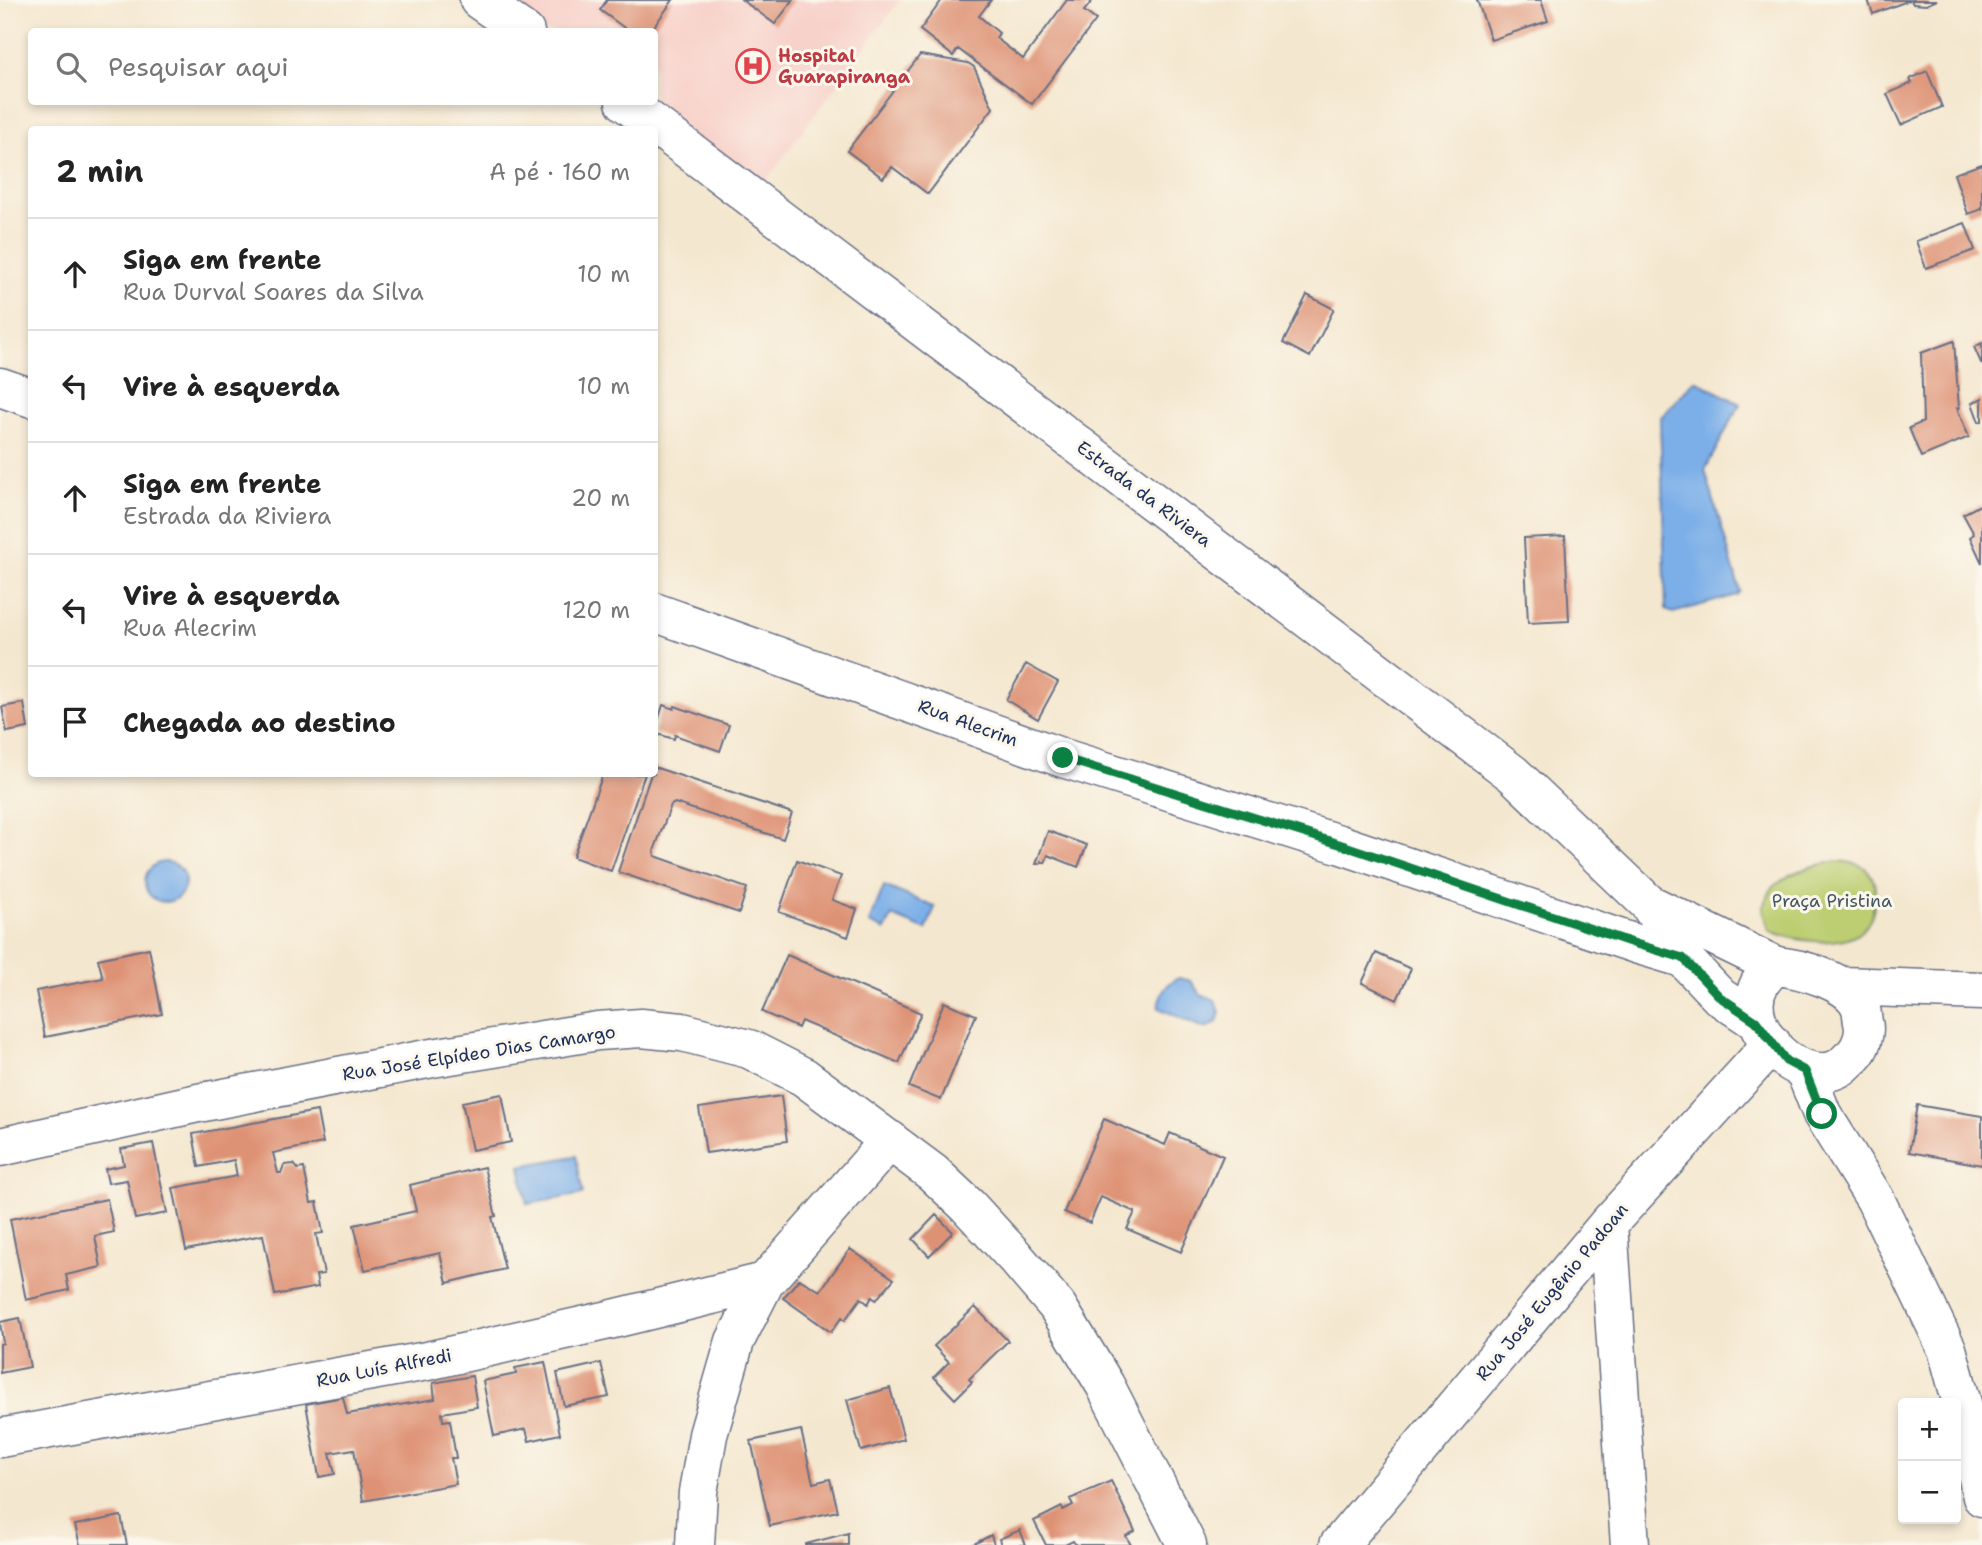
<!DOCTYPE html>
<html lang="pt">
<meta charset="utf-8">
<style>
body{margin:0;font-family:"Shantell Sans",sans-serif;background:#f6f6f6;color:#222}
.controls{position:absolute;right:21px;bottom:21px;display:grid;overflow:hidden;border-radius:7px;box-shadow:0 4px 10px #0003}
.controls button{width:63px;height:63px;display:grid;place-items:center;padding:0;border:0;border-bottom:2px solid #e0e0e0;background:#fff;color:#222;font:35px sans-serif}
.stop{position:absolute;width:21px;height:21px;margin:-16px;border:5px solid #0b8043;border-radius:50%;background:#fff}
.stop.end{background:#0b8043;border-color:#fff;box-shadow:0 2px 7px #0008}
.list{margin:0;padding:0;list-style:none}
h2{display:flex;justify-content:space-between;align-items:center;height:91px;margin:0;padding:0 28px;font-size:30px}
h2 small{font-size:23px;font-weight:400;color:#767676}
.list li{display:grid;grid-template-columns:46px 1fr auto;gap:21px;align-items:center;box-sizing:border-box;height:112px;padding:0 28px;border-top:2px solid #e0e0e0}
.list b{display:block;font-size:26px;white-space:nowrap}
.list p{margin:0;font-size:23px;white-space:nowrap;color:#767676}
.list em{font-size:23px;font-style:normal;color:#767676}
.icon{flex:none;width:38px;height:38px;fill:none;stroke:currentColor;stroke-width:2;stroke-linecap:round;stroke-linejoin:round}
.map{position:relative;flex:none;width:1982px;height:1545px;overflow:hidden}
.search{position:absolute;background:#fff;box-shadow:0 4px 10px #0003;left:28px;top:28px;width:630px;height:77px;display:flex;align-items:center;gap:18px;box-sizing:border-box;padding:0 24px;border-radius:7px;color:#767676;font-size:26px}
.panel{position:absolute;background:#fff;box-shadow:0 4px 10px #0003;left:28px;top:126px;width:630px;height:651px;border-radius:7px}
.map>svg:first-child{display:block}
.built{fill:#f7d0c9}
.green{fill:#bcce71;stroke:#6c7e68;stroke-width:2}
.water{fill:#7bafe8;stroke:#4b6fa3;stroke-width:2}
.building{fill:#de9275}
.lines{fill:none;stroke-linecap:round;stroke-linejoin:round}
.minor-casing{stroke:#676f86;stroke-width:41}
.tertiary-casing{stroke:#676f86;stroke-width:41}
.minor{stroke:#fff;stroke-width:38}
.tertiary{stroke:#fff;stroke-width:38}
.route{stroke:#0b8043;stroke-width:9}
.labels{text-anchor:middle;dominant-baseline:central;stroke-width:6;stroke-linejoin:round;paint-order:stroke}
.health-label{font-size:18px;font-weight:bold;fill:#be3a42;stroke:#fbf7ec;text-anchor:start}
.street-label{font-size:18px;fill:#1b2f5e;stroke:#fbf7ec}
.park-label{font-size:18px;fill:#435763;stroke:#fbf7ec}
</style>
<div class="map">
<svg width="1982" height="1545" viewBox="0 0 1982 1545">
<rect width="100%" height="100%" fill="#fbf7ec"/>
<filter id="ink" filterUnits="userSpaceOnUse"><feTurbulence type="fractalNoise" baseFrequency=".0143" numOctaves="2"/><feDisplacementMap in="SourceGraphic" scale="14" xChannelSelector="R" yChannelSelector="G"/><feConvolveMatrix kernelMatrix="1 2 1 2 8 2 1 2 1" color-interpolation-filters="sRGB"/></filter>
<filter id="wash" filterUnits="userSpaceOnUse"><feTurbulence type="fractalNoise" baseFrequency=".00686" numOctaves="4" result="noise"/><feDisplacementMap in="SourceGraphic" scale="28" xChannelSelector="R" yChannelSelector="G"/><feGaussianBlur stdDeviation="1.57" result="paint"/><feColorMatrix in="noise" values="0 0 0 0 0 0 0 0 0 0 0 0 0 0 0 0 0 1.4 0 .05"/><feComposite in="paint" operator="in"/></filter>
<g filter="url(#wash)">
<rect width="100%" height="100%" fill="#f4e7cf"/>
<!-- built -->
<path class="built" d="M493 0H900L756 194 654 102V32L536 31Z"/>
<!-- green -->
<path class="green" d="M1837 861C1847 862 1861 863 1868 871 1881 886 1875 921 1860 932 1837 948 1793 941 1769 930L1763 908 1772 888 1790 875 1810 867Z"/>
<!-- water -->
<path class="water" d="M1695 380 1740 404 1705 470 1740 591 1737 595 1673 613 1666 610 1660 418Z
M145 882a20 20 0 1 1 40 0a20 20 0 1 1-40 0Z
M884 886 935 907 926 930 892 916 885 930 869 923Z
M1179 978 1191 981 1200 994 1215 1000 1220 1012 1217 1022 1208 1027H1201L1159 1008C1157 996 1169 981 1179 978Z
M576 1156 583 1194 527 1204 520 1166Z"/>
<g id="blocks">
<!-- building -->
<path class="building" d="M607 0H673L650 32H630L600 10Z
M742 0H793L775 24Z
M942 0H991L979 16 999 33 996 38 1023 59 1067 0H1093L1084 11 1096 20 1032 104 958 49 953 56 920 30Z
M1477 0H1541L1548 21 1491 40Z
M1868 0H1910L1873 14Z
M1911 0H1937L1926 5 1913 4Z
M920 55 968 63 974 67 993 108 928 194 892 167 883 178 847 151Z
M1927 71 1942 107 1901 125 1887 94 1912 83 1910 79Z
M1982 164V209L1968 214 1954 174Z
M1965 223 1975 250 1926 268 1916 241Z
M1307 295 1334 309 1310 357 1283 343Z
M1954 341 1959 408H1957L1969 437 1921 457 1909 428 1923 422 1921 353Z
M1982 343V365L1974 347Z
M1982 398V421L1979 422 1972 403Z
M1982 504V563L1970 537 1974 534 1963 514Z
M1565 536 1569 621 1528 623 1524 538Z
M1026 664 1058 682 1038 719 1006 700Z
M24 703 28 728 7 732 2 707Z
M663 705 674 709 675 706 729 725 720 751 675 735 674 739 654 733Z
M654 767 792 813 783 839 675 803 671 805 654 851 655 856 747 888 739 913 618 872 651 774H654Z
M603 774H645L611 871 573 857Z
M1048 831 1087 845 1078 867 1048 855 1045 863 1041 861 1040 864H1036Z
M797 860 841 876 832 900 857 909 848 937 779 912Z
M149 948 162 1014 45 1037 36 991 103 978 98 959Z
M1376 953 1411 969 1397 1000 1362 983Z
M787 955 921 1013 899 1063 801 1021 798 1028 762 1012Z
M944 1002 976 1015 941 1100 909 1087Z
M502 1094 511 1142 472 1150 462 1102Z
M781 1096 787 1141 706 1153 699 1108Z
M1917 1105 1982 1116V1165L1909 1152Z
M317 1111 323 1143 273 1153 278 1173H281L284 1165 294 1164 298 1169 304 1168 311 1203 317 1202 323 1233 316 1234 324 1274 316 1275 318 1287 275 1295 263 1235 186 1250 173 1188 237 1176 234 1160 199 1167 193 1134Z
M1104 1119 1165 1145 1170 1133 1223 1156 1181 1252 1127 1229 1135 1212 1101 1197 1090 1223 1064 1212Z
M153 1143 167 1213 135 1219 127 1180 108 1183 105 1169 124 1165 121 1149Z
M484 1167 496 1216 492 1217 505 1269 447 1283 440 1253 365 1270 354 1225 416 1211 410 1185Z
M107 1199 114 1232 95 1236 101 1267 66 1275 69 1290 26 1300 10 1219Z
M936 1215 953 1232 929 1256 913 1239Z
M850 1249 894 1279 876 1300 872 1297 868 1304 861 1298 845 1320 842 1317 831 1332 783 1298 799 1279 820 1291Z
M975 1307 1008 1341 969 1379 972 1382 955 1399 934 1377 949 1362 934 1346Z
M20 1318 30 1367 0 1373V1344L3 1343 0 1322Z
M545 1362 560 1434 529 1441 526 1429 494 1436 483 1381 516 1374 515 1368Z
M601 1363 609 1397 564 1406 557 1373Z
M472 1376 477 1407 442 1413 443 1421 450 1420 456 1458H451L456 1484 363 1501 354 1449 330 1453 335 1474 319 1477 306 1404 343 1397 347 1414 435 1399 433 1383Z
M890 1388 904 1439 861 1451 847 1400Z
M801 1430 813 1483 830 1479 838 1511 770 1526 751 1441Z
M1111 1481 1135 1531 1126 1536 1131 1545H1076L1073 1541 1065 1545H1046L1034 1521 1062 1507 1063 1510 1073 1505 1070 1499Z
M121 1516 127 1545H80L75 1525Z
M1020 1530 1026 1545H1001L999 1539Z
M848 1533V1545H806V1544Z
M991 1535 994 1545H972Z"/>
</g>
</g>
<g filter="url(#ink)">
<use href="#blocks" fill-opacity="0" stroke="#676f86" stroke-width="2"/>
<g class="lines">
<!-- minor casing -->
<g class="minor-casing">
<path id="minor" d="M479 0 525 32
M625 102 1513 774 1649 904 1683 958 1720 997 1756 1021
M0 387 32 398
M654 612 1063 758 1339 844 1636 944 1683 958
M1649 904 1776 966
M1805 1071 1822 1114 1875 1199 1947 1349 1963 1407 1982 1497
M0 1147 198 1103 432 1058 598 1031 641 1028 682 1032 749 1049 804 1077 933 1173 968 1206 1015 1257 1057 1306 1105 1385 1187 1545
M1608 1224 1630 1545
M0 1438 427 1361 609 1320 765 1282
M695 1545 698 1492 708 1435 735 1341 765 1282 890 1140
M1339 1545 1608 1224 1772 1044"/>
</g>
<!-- tertiary casing -->
<g class="tertiary-casing">
<path id="tertiary" d="M1776 966C1799 968 1850 981 1860 1006 1862 1010 1862 1017 1863 1022 1866 1033 1861 1048 1853 1056 1849 1059 1845 1064 1841 1067 1796 1094 1716 1009 1776 966Z
M1842 986 1982 991"/>
</g>
<!-- minor -->
<use href="#minor" class="minor"/>
<!-- tertiary -->
<use href="#tertiary" class="tertiary"/>
</g>
</g>
<g class="lines" filter="url(#ink)">
<!-- route -->
<path class="route" d="M1063 758 1339 844 1636 944 1683 958 1720 997 1756 1021 1786 1061 1805 1071 1822 1114"/>
</g>
<!-- icons -->
<defs>
<g id="hospital-ring" transform="scale(1.75)"><circle r="9.5" fill="#fbf7ec" stroke="#e0444e" stroke-width="1.5"/><path d="M-5-5h3v3.5h4V-5h3V5h-3V1.5h-4V5h-3Z" fill="#e0444e"/></g>
</defs>
<g fill-rule="evenodd">
<use href="#hospital-ring" x="753" y="66"/>
</g>
<g class="labels">
<!-- health labels -->
<g class="health-label">
<text x="778" y="56">Hospital<tspan x="778" dy="21">Guarapiranga</tspan></text>
</g>
<!-- street labels -->
<g class="street-label">
<text transform="translate(1144 494) rotate(37)">Estrada da Riviera</text>
<text transform="translate(968 723) rotate(20)">Rua Alecrim</text>
<text transform="translate(479 1053) rotate(-9)">Rua José Elpídeo Dias Camargo</text>
<text transform="translate(1552 1292) rotate(-50)">Rua José Eugênio Padoan</text>
<text transform="translate(384 1368) rotate(-11)">Rua Luís Alfredi</text>
</g>
<!-- park labels -->
<g class="park-label">
<text x="1832" y="901">Praça Pristina</text>
</g>
</g>
</svg>
<div class="controls">
<button>+</button>
<button>−</button>
</div>
<div class="stop" style="left:1822px;top:1114px"></div>
<div class="stop end" style="left:1063px;top:758px"></div>
<div class="search"><svg class="icon" aria-label="search" viewBox="0 0 24 24"><circle cx="10" cy="10" r="6"/><path d="M15 15l6 6"/></svg>Pesquisar aqui</div>
<section class="panel">
<h2>2 min<small>A pé · 160 m</small></h2>
<ul class="list">
<li><svg class="icon" aria-label="ahead" viewBox="0 0 24 24"><path d="M12 20V5M6 11l6-6 6 6"/></svg><div><b>Siga em frente</b><p>Rua Durval Soares da Silva</p></div><em>10 m</em></li>
<li><svg class="icon" aria-label="left" viewBox="0 0 24 24"><path d="M17 20v-9H6M10 6l-5 5 5 5"/></svg><div><b>Vire à esquerda</b></div><em>10 m</em></li>
<li><svg class="icon" aria-label="ahead" viewBox="0 0 24 24"><path d="M12 20V5M6 11l6-6 6 6"/></svg><div><b>Siga em frente</b><p>Estrada da Riviera</p></div><em>20 m</em></li>
<li><svg class="icon" aria-label="left" viewBox="0 0 24 24"><path d="M17 20v-9H6M10 6l-5 5 5 5"/></svg><div><b>Vire à esquerda</b><p>Rua Alecrim</p></div><em>120 m</em></li>
<li><svg class="icon" aria-label="arrive" viewBox="0 0 24 24"><path d="M6 21V4h12l-3 4 3 4H6"/></svg><div><b>Chegada ao destino</b></div></li>
</ul>
</section>
</div>
